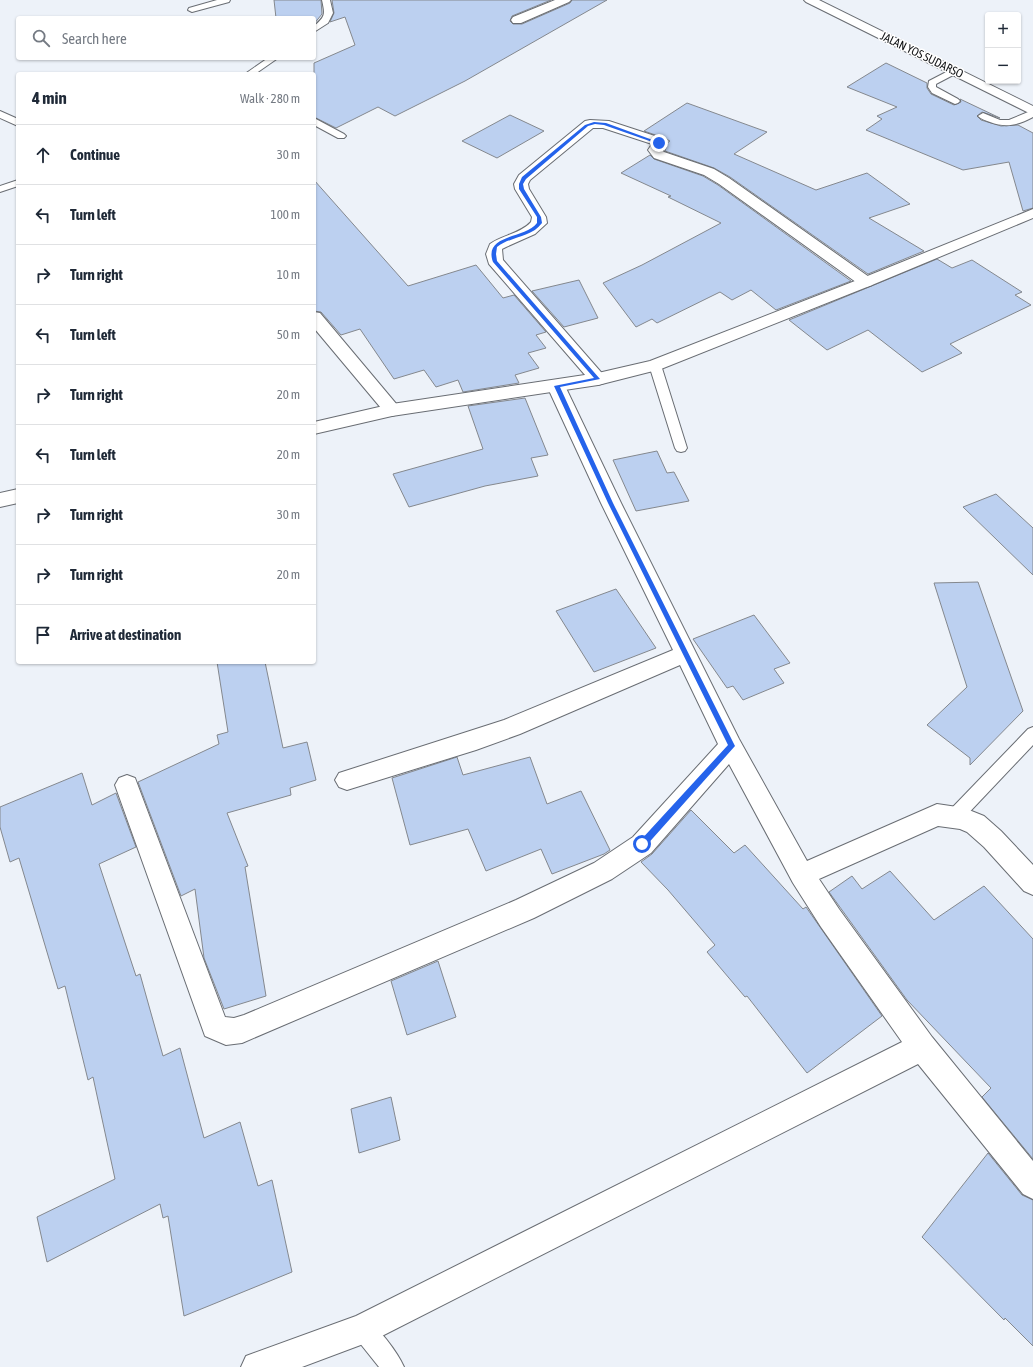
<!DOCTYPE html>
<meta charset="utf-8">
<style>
body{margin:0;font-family:"Asap Condensed",sans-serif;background:#f2f2f3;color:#1f2937}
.controls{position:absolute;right:12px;top:12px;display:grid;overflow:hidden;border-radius:4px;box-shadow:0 1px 3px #0004}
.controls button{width:36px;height:36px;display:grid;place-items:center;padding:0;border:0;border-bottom:1px solid #e0e1e3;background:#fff;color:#1f2937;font:20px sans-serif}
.stop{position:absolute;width:12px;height:12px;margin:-9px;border:3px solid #2563eb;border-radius:50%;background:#fff}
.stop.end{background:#2563eb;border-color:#fff;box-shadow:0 1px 4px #0008}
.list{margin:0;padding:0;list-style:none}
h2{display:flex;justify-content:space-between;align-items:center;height:52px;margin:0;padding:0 16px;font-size:17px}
h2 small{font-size:13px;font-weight:400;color:#747a83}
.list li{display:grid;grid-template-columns:26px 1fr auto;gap:12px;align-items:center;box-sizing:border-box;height:60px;padding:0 16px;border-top:1px solid #e0e1e3}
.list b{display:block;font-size:15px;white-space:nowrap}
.list em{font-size:13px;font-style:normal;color:#747a83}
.icon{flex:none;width:22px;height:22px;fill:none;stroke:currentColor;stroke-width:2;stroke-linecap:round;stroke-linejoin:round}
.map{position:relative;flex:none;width:1033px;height:1367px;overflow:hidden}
.search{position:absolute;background:#fff;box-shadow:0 1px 3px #0004;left:16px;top:16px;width:300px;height:44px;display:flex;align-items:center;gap:10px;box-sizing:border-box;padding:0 14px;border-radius:4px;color:#747a83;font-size:15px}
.panel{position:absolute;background:#fff;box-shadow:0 1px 3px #0004;left:16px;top:72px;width:300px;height:592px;border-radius:4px}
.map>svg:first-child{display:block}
.building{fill:#bcd0f0;stroke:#84888e}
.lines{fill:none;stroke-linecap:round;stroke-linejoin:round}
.service-casing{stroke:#696d73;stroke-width:2}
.minor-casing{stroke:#696d73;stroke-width:2}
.tertiary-casing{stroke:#696d73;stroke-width:2}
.trunk-casing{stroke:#696d73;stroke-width:2}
.service{fill:#fff;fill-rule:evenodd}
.minor{fill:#fff;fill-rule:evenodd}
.tertiary{fill:#fff;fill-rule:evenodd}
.trunk{fill:#fff;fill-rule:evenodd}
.route{fill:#2563eb}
.labels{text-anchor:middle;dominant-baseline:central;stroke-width:3;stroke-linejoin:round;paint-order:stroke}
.far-street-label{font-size:12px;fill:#101214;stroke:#fff}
</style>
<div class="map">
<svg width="1033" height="1367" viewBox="0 0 1033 1367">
<rect width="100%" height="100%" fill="#edf2f9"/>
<!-- building -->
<path class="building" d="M274 0H321L322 14 314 24V18H276Z
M332 0H551L512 16 510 21 513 24H522L570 3 572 0H607L465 81 395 116 378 107 336 128 314 117V63L355 45 345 17 330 22 334 13Z
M886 63 927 83V88L931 94 954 105 961 102 960 99 1000 118 982 112 977 116 981 120 1001 126 1018 125 1033 133V208L1023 211 1009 162 963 170 866 130 882 119 877 116 897 107 847 87Z
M687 103 767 132 734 154 816 190 867 173 910 204 869 218 924 251 868 274 730 177 714 168 665 151 667 143 670 141 664 138 644 131Z
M510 115 544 131 497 158 462 141Z
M650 155 654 159 703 176 718 185 851 281 776 310 751 290 732 300 720 292 657 323 652 319 636 327 603 283 642 265 721 223 668 197 671 196 621 173Z
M314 180 408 286 476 265 503 298 514 295 546 332 536 335 546 348 528 353 539 368 515 375 519 383 463 392 458 380 436 387 424 370 394 379 360 329 341 335 321 312 314 311Z
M937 259 952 268 972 260 1022 292 1015 295 1031 305 950 344 962 353 922 372 868 330 827 350 789 320Z
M579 280 598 318 564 327 532 291Z
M525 398 548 455 531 458 538 476 485 486 409 507 393 474 483 449 468 406Z
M657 451 667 473 674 472 689 501 636 511 613 460Z
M996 494 1033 528V575L963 507Z
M978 582 1023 711 970 765V758L927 725 967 687 934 583Z
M616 589 656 648 594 672 556 611Z
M754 615 790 663 774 669 784 683 743 700 733 686 727 688 693 639Z
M217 662H265L283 748 307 742 316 780 290 788 291 795 227 813 248 866 245 867 266 996 224 1009 204 958 195 889 181 896 138 782 219 744 217 735 228 732Z
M457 757 463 775 530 757 547 804 581 791 610 850 604 854 552 874 541 849 486 871 468 829 410 845 392 778Z
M82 773 92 805 116 793 136 847 99 864 136 976 140 974 163 1056 180 1048 204 1138 240 1122 258 1186 272 1180 292 1272 184 1316 168 1216 163 1218 160 1204 47 1262 37 1217 115 1179 93 1077 88 1080 65 986 58 989 19 858 10 862 0 827V807Z
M691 810 734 853 745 845 803 909 806 907 882 1016 807 1073 747 996 745 997 707 952 715 945 668 890 641 862 652 854Z
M890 871 934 920 984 886 1033 939V1159L982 1097 991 1088 907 1000 829 892 852 876 862 889Z
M438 961 456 1017 407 1035 391 981Z
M391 1097 400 1140 359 1153 351 1109Z
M988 1153 1022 1195 1033 1200V1346L1005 1318 1004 1320 922 1237Z"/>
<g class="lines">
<!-- service casing -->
<g class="service-casing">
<path id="service" d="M217 0H230L229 2 192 12 188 10 189 8Z
M322 0H330L333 13 328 23 314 32V26C326 16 325 14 322 0Z
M268 58H278L255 74H245Z
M954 68 957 69 958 71 957 73 936 84V87L958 99 960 101 958 103 955 104 932 93 928 87 929 81Z
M1033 110V117C1018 125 1006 128 990 122 985 120 981 119 978 116L983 113 1000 120H1009Z
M0 111 18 119V126L0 118Z
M314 118 344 134 346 136 344 138H338L314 125Z
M18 180V186L0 192V186Z
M655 361 659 362 661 365 687 448 685 451 681 452 677 451 675 448 649 365 651 362Z
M1033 727V745L961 821 955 823 949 821 947 816 949 811 1028 729Z
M363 1318C377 1324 398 1353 404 1367H379L355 1337 352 1329 355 1321Z"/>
</g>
<!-- minor casing -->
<g class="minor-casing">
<path id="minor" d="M555 0H571L569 2 521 23H513L511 20 513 17Z
M590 120 609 121 664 139 666 144 662 150 664 152 714 169 729 178 872 279 874 282 872 285 866 287 860 285 719 184 704 175 654 158 648 150 652 144 603 128H593L530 180 528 184 529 189 546 217 547 223 535 234 506 247 502 249 503 260 607 379 604 383 598 385 592 383 489 264 486 254 490 244C502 235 520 234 531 222L532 217 515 189 514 184 519 175 585 121Z
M314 312 320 313 398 406 401 410 398 414 392 416 386 414 314 328Z
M556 380 562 382 565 386 621 503 739 739 807 861 937 804 964 808 984 816 1001 831 1033 865V895L1024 891 984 847 967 832 960 829 938 826 819 879 839 909 932 1037 1033 1161V1199L1023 1194 918 1064 374 1340 302 1367H241L246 1356 356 1316 902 1042 821 927 793 883 729 764 651 853 612 879 534 918 242 1043 226 1045 205 1036 115 785 119 778 127 775 135 778 225 1017 234 1018 244 1015 516 900 594 863 633 837 718 744 680 665 520 734 476 750 347 790 339 787 335 780 339 773 504 720 673 650 601 503 547 386 550 382Z"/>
</g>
<!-- tertiary casing -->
<g class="tertiary-casing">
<path id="tertiary" d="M1033 209V218L872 285 661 369 598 385 392 416 314 434V422L392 404 598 373 650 361 860 279Z
M18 489V503L0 507V493Z"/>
</g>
<!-- trunk casing -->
<g class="trunk-casing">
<path id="trunk" d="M804 0H819L1033 106V115L806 2Z"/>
</g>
<!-- service -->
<use href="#service" class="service"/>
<!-- minor -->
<use href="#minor" class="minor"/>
<!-- tertiary -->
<use href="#tertiary" class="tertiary"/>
<!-- trunk -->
<use href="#trunk" class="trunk"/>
</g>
<!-- route -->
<path class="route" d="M594 122 606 123 661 143 658 144 604 125 595 124 588 126 526 179 523 184 524 189 541 217 542 223C531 238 511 236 497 247L496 254 497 261 600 379 560 387 613 503 735 746 645 847 642 848 639 847V842L728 745 608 503 554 386 594 378 493 262C483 234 525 239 537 223V217L519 189V184L522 177 585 125Z"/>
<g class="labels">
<!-- far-street labels -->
<g class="far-street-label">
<text transform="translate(922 55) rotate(26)">JALAN YOS SUDARSO</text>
</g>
</g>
</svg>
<div class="controls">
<button>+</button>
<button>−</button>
</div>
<div class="stop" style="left:642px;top:844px"></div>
<div class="stop end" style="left:659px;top:143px"></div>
<div class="search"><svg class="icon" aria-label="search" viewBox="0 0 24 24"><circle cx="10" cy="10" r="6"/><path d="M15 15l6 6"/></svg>Search here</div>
<section class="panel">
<h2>4 min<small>Walk · 280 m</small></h2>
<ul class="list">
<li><svg class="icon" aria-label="ahead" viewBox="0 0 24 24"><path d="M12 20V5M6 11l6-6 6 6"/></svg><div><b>Continue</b></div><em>30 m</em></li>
<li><svg class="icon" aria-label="left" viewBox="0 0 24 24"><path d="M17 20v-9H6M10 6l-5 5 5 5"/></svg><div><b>Turn left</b></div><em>100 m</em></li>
<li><svg class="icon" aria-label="right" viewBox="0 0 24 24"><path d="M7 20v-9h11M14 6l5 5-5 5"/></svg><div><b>Turn right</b></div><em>10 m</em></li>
<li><svg class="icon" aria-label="left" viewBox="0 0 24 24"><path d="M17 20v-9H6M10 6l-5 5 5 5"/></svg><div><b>Turn left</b></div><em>50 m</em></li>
<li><svg class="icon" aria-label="right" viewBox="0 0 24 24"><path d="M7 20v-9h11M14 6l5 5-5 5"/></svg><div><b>Turn right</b></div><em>20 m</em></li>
<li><svg class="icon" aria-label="left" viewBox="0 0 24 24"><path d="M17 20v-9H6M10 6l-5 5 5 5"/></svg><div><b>Turn left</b></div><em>20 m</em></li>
<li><svg class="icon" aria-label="right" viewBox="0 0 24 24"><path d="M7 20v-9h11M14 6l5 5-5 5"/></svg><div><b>Turn right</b></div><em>30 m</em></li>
<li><svg class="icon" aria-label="right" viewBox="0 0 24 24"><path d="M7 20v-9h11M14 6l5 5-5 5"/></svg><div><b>Turn right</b></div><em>20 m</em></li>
<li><svg class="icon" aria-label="arrive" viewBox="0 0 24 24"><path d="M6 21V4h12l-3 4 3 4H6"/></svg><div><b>Arrive at destination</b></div></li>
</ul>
</section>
</div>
